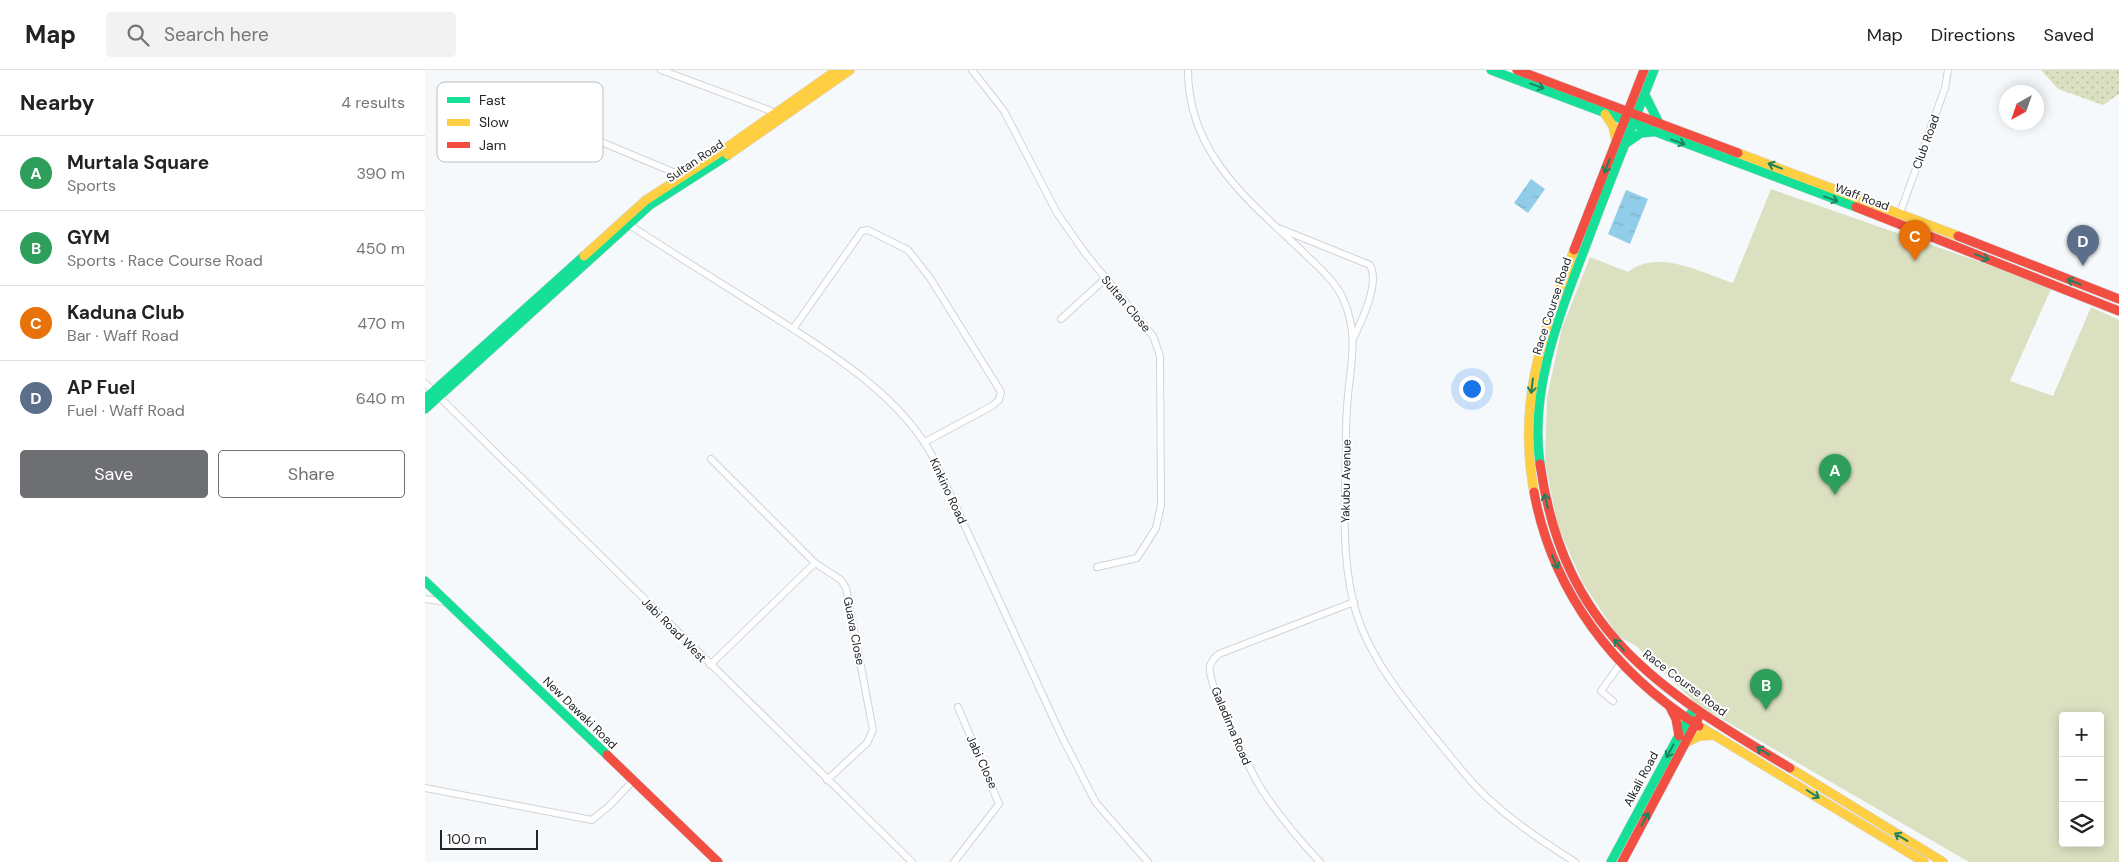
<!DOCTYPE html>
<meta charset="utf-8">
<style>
body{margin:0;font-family:"DM Sans",sans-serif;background:#f2f2f2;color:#222}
.controls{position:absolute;right:15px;bottom:15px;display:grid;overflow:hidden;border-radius:5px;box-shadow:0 2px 12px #0003}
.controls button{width:45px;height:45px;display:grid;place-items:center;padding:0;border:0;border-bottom:1px solid #e0e0e0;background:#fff;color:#222;font:25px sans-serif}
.compass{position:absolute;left:1574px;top:15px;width:45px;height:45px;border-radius:50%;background:#fff;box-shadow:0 2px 12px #0003;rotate:220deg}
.scale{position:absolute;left:15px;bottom:12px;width:98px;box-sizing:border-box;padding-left:5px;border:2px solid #232528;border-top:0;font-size:14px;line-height:18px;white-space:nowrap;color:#232528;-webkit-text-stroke:4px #fff;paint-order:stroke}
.you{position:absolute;left:1046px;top:318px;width:18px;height:18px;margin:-12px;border:4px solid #fff;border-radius:50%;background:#1a73e8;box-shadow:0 0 0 8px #1a73e833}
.badge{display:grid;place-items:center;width:32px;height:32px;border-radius:50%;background:#6d6f72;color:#fff;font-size:16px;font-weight:700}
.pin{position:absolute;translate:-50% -41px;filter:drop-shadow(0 1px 2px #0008)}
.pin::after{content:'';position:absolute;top:26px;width:18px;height:15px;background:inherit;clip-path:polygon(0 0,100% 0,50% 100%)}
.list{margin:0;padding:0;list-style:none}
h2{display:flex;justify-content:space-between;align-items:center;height:65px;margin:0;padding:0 20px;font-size:21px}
h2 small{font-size:16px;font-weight:400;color:#767676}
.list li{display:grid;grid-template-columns:32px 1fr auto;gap:15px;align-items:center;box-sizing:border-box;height:75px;padding:0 20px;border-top:1px solid #e0e0e0}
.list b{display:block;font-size:19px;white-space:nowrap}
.list p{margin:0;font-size:16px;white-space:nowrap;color:#767676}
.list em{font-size:16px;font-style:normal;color:#767676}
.actions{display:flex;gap:10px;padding:15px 20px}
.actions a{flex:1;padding:11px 0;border:1px solid #6d6f72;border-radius:5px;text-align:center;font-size:18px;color:#6d6f72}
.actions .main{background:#6d6f72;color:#fff}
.icon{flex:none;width:28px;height:28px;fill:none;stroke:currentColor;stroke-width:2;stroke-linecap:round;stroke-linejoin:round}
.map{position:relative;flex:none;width:1694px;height:792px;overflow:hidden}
header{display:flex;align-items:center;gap:30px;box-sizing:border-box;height:70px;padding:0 25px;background:#fff;border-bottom:1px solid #e0e0e0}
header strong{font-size:24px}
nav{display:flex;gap:28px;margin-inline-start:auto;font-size:18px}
.search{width:350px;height:45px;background:#f2f2f2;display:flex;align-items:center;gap:12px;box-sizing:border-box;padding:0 18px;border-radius:5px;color:#767676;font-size:19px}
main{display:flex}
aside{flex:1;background:#fff}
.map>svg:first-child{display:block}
.grass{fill:url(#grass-dots)}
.pitch{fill:#dae0c0;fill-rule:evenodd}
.water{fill:url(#water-ripples)}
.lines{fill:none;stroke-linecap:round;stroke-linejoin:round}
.street-casing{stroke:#d1d3d6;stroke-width:8}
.fast-casing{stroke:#d1d3d6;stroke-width:10}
.slow-casing{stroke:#d1d3d6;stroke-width:10}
.jam-casing{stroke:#d1d3d6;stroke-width:10}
.street{stroke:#fefeff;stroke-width:6}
.fast{stroke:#16e098;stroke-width:9}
.slow{stroke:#ffcf43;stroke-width:9}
.jam{stroke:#f24e42;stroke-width:9}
.oneway{stroke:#1c8260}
.labels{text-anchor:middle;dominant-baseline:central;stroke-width:4;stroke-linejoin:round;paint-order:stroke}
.street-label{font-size:12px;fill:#232528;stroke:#fff}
.key{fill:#fff;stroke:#bdbebe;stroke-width:1}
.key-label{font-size:14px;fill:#232528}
</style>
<header>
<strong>Map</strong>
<div class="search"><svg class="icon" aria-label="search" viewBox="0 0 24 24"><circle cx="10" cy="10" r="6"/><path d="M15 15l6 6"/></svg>Search here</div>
<nav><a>Map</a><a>Directions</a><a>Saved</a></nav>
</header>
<main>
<aside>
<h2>Nearby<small>4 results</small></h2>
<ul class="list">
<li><span class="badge" style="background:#2e9e5b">A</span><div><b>Murtala Square</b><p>Sports</p></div><em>390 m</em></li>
<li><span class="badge" style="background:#2e9e5b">B</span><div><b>GYM</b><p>Sports · Race Course Road</p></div><em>450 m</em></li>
<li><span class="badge" style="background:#e8710a">C</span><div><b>Kaduna Club</b><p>Bar · Waff Road</p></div><em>470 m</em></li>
<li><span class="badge" style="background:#5c6f8a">D</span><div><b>AP Fuel</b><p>Fuel · Waff Road</p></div><em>640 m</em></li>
</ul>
<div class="actions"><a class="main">Save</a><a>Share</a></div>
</aside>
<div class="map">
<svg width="1694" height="792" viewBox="0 0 1694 792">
<defs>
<pattern id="grass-dots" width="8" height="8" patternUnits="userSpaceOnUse" patternTransform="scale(1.25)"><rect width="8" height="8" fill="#dae0c0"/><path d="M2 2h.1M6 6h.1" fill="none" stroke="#bbc0a5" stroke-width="1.8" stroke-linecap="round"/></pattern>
<pattern id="water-ripples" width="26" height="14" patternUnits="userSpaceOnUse" patternTransform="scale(1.25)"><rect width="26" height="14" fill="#91cde8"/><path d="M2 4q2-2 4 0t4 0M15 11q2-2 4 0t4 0" fill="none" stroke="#7db0c7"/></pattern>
</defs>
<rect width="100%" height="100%" fill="#f6f9fc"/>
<!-- grass -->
<path class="grass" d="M1616 0H1694V24L1678 35 1633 19Z"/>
<!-- pitch -->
<path class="pitch" d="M1346 119 1627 217 1585 311 1628 326 1666 237 1694 250V792H1544L1273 635 1211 576 1193 566 1158 513 1133 457 1120 392 1122 327 1137 258 1165 187 1203 202C1232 178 1278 203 1308 213ZM1638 646H1675V773H1638Z"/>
<!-- water -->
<path class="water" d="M1106 109 1120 119 1103 143 1089 133Z
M1201 120 1223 129 1205 174 1183 164Z"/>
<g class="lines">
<!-- street casing -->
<g class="street-casing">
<path id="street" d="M236 0 349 42
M547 0 579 41 632 143 660 183 728 266 735 286 736 435 731 458 712 488 672 497
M763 0C763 83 822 129 877 181 892 196 911 211 919 231 935 268 924 300 922 338 921 350 921 363 921 376 920 427 916 480 928 531 941 586 981 632 1016 675 1032 694 1047 715 1066 731 1091 754 1121 774 1150 792
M54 21 260 107
M1475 143 1520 18 1523 0
M203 154C246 182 289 209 332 236 394 276 474 321 509 389L637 667 671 733 723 792
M856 159 945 195C955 213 937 250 929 267
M636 249 680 209
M368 259 437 161 443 160 483 180 505 208 576 322 574 330 567 336 500 372
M0 313 487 792
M286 389 390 493 416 510 421 518 448 660 442 673 402 710
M0 529 20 532
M285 595 390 493
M1188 631 1176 621 1196 593
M0 718 167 750 184 736 207 712
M529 792 574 734 533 637
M895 792C876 772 857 749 841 726 829 709 781 613 785 596 787 590 790 587 794 584L929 532"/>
</g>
<!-- fast casing -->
<g class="fast-casing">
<path id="fast" d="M1066 0 1431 137
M1220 25 1233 51
M1200 74 1216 63 1227 62
M0 329 159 186
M0 339 225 135 303 85
M1115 394C1104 317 1136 241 1163 170 1184 113 1207 57 1229 0
M0 511 182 685
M1186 792 1266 643"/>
</g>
<!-- slow casing -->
<g class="slow-casing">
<path id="slow" d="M1180 44 1188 56 1191 70
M1313 83 1533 166
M303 85 425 0
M159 186 221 130 294 83 412 0
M1109 422C1092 330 1118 264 1149 180
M1274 656 1499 792
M1260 673 1274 666 1290 665
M1365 698 1518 792"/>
</g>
<!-- jam casing -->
<g class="jam-casing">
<path id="jam" d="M1092 0 1313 83
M1431 137 1694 241
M1533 166 1694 229
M1149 180 1219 0
M1115 394C1139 561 1231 618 1365 698
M1109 422C1127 521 1189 603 1274 656
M1244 635 1251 649 1254 666
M182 685 293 792
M1197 792 1273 649"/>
</g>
<!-- street -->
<use href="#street" class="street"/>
<!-- fast -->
<use href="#fast" class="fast"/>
<!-- slow -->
<use href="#slow" class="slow"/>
<!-- jam -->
<use href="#jam" class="jam"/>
</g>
<!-- one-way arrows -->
<defs><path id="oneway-shaft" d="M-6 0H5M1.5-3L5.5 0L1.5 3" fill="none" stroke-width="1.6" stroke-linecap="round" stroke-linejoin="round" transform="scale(1.25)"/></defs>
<g class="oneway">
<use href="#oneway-shaft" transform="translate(1112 16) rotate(20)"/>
<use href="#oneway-shaft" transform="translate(1253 72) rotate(20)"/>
<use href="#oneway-shaft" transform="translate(1182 96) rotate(111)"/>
<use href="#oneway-shaft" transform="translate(1350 96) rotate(-159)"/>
<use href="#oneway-shaft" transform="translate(1406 129) rotate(20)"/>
<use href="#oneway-shaft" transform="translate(1557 187) rotate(22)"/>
<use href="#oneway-shaft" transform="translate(1649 212) rotate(-159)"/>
<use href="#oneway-shaft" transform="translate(1107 316) rotate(97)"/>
<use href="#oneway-shaft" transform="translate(1121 431) rotate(-103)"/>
<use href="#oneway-shaft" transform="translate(1130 492) rotate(67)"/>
<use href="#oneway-shaft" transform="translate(1194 575) rotate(-131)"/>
<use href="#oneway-shaft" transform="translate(1245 681) rotate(118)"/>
<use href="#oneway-shaft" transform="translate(1338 681) rotate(-149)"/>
<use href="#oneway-shaft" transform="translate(1388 724) rotate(32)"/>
<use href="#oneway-shaft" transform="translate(1220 749) rotate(-62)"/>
<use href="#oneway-shaft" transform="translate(1476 767) rotate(-149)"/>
</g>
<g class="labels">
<!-- street labels -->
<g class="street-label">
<text transform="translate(1501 72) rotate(-70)">Club Road</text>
<text transform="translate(270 91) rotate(-34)">Sultan Road</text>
<text transform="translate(1437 127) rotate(20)">Waff Road</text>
<text transform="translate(701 234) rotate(50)">Sultan Close</text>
<text transform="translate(1127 236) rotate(-72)">Race Course Road</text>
<text transform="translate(921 411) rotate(-89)">Yakubu Avenue</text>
<text transform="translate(523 421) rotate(65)">Kinkino Road</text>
<text transform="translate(249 560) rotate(45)">Jabi Road West</text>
<text transform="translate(429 561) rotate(79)">Guava Close</text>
<text transform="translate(1260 613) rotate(37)">Race Course Road</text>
<text transform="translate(155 643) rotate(44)">New Dawaki Road</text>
<text transform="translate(806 656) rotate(67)">Galadima Road</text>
<text transform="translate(557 692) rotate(65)">Jabi Close</text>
<text transform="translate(1216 709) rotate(-62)">Alkali Road</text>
</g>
</g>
<!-- legend -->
<rect x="12" y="12" width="166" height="80" rx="8" class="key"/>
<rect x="22" y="27" width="23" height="6" fill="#16e098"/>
<rect x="22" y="49" width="23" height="7" fill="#ffcf43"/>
<rect x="22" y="72" width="23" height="6" fill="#f24e42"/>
<g class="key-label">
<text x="54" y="35">Fast</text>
<text x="54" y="57">Slow</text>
<text x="54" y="80">Jam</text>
</g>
</svg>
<div class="controls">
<button>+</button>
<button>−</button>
<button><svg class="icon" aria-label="layers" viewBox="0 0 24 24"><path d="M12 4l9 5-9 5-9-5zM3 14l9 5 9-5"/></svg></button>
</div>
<svg class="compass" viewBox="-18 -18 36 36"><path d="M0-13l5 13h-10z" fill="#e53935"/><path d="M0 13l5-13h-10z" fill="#767676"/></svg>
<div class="scale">100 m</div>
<div class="you"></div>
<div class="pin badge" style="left:1410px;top:425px;background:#2e9e5b">A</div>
<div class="pin badge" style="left:1341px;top:640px;background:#2e9e5b">B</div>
<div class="pin badge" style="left:1490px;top:191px;background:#e8710a">C</div>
<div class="pin badge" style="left:1658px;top:196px;background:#5c6f8a">D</div>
</div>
</main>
